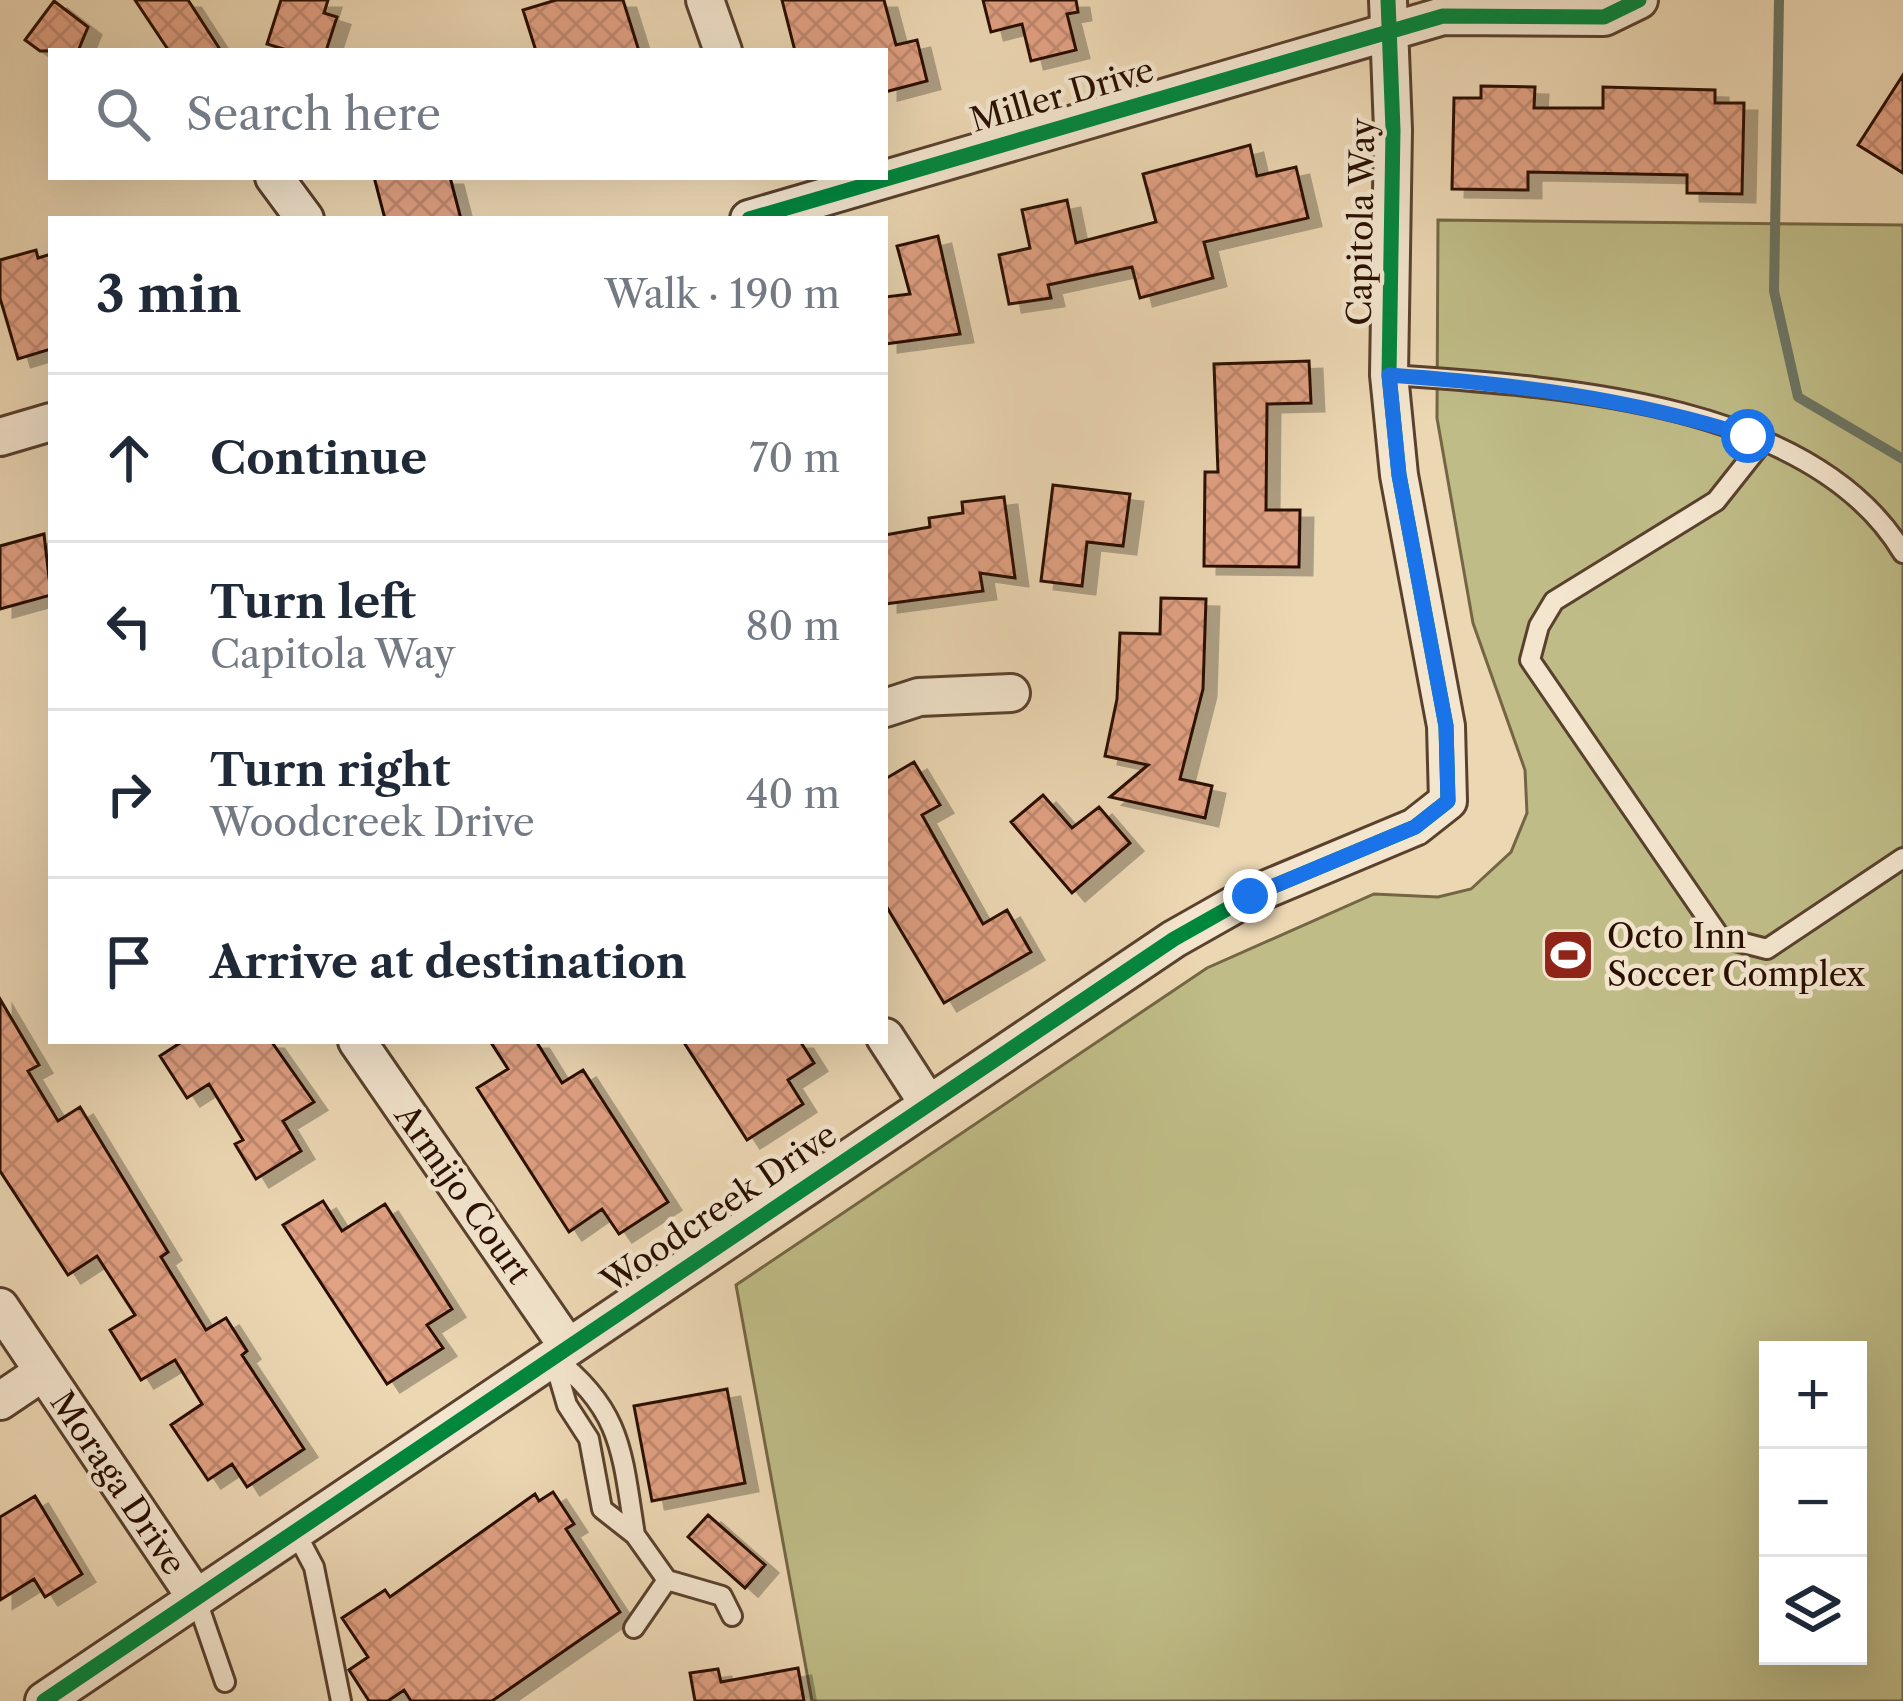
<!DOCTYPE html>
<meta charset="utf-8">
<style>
body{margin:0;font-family:"Libre Caslon Text",serif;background:#f6f6f7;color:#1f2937}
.controls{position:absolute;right:36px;bottom:36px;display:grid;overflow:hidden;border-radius:0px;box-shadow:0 12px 48px #0002}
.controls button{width:108px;height:108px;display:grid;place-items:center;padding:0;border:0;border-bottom:3px solid #e0e1e3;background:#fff;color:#1f2937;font:60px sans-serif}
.stop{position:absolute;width:36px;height:36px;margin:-27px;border:9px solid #1a73e8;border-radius:50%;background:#fff}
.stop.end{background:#1a73e8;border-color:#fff;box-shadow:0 3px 12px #0008}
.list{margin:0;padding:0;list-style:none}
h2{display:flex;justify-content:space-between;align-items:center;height:156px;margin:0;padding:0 48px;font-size:51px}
h2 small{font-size:39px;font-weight:400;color:#747a83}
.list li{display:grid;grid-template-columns:78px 1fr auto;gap:36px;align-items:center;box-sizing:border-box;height:168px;padding:0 48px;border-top:3px solid #e0e1e3}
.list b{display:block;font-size:45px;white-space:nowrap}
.list p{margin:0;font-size:39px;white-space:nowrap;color:#747a83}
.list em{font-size:39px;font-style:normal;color:#747a83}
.icon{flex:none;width:66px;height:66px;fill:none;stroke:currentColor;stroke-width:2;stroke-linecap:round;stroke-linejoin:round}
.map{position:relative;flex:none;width:1903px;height:1701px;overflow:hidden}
.search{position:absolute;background:#fff;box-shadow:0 12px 48px #0002;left:48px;top:48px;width:840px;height:132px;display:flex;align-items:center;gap:30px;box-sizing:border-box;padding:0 42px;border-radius:0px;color:#747a83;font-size:45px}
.panel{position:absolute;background:#fff;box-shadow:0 12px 48px #0002;left:48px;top:216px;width:840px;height:828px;border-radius:0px}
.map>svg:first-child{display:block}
.grass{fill:#bfbc87;stroke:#746644;stroke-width:3;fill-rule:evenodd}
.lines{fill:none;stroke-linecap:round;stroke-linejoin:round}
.stream{stroke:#6c7665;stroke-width:10}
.building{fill:url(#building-cross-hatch);stroke:#290f00;stroke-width:3;filter:url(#shadow)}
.service-casing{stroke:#5a412d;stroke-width:24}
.minor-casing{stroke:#5a412d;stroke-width:42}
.service{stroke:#f3e5ce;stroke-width:18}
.minor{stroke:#f3e5ce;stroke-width:36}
.cycleway-casing{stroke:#f3e5ce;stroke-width:22}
.cycleway{stroke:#00873e;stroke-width:15}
.route{stroke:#1a73e8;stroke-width:15}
.labels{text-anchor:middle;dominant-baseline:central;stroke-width:9;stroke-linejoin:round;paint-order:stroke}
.street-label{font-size:33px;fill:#290f00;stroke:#f3e5ce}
.poi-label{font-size:33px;fill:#290f00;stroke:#f3e5ce;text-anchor:start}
</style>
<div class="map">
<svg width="1903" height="1701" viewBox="0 0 1903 1701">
<defs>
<pattern id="building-cross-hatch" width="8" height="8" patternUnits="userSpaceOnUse" patternTransform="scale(3)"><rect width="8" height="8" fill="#e1a183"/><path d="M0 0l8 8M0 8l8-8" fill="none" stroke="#c1896f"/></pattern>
<filter id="shadow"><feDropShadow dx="13" dy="8" stdDeviation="0" flood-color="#0004"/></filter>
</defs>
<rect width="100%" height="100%" fill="#ecd7b3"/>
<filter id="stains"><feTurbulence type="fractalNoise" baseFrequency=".00167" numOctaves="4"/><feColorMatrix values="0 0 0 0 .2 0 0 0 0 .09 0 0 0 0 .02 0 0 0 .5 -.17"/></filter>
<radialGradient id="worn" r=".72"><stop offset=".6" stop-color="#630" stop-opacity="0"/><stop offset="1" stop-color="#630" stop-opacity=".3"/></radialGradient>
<!-- grass -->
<path class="grass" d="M1438 220 1903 225V1701H812L736 1285 1207 968 1374 894 1438 897 1471 889 1511 852 1527 813 1525 770 1473 623 1437 418ZM1768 1350H1858V1656H1768Z"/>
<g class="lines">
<!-- stream -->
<path class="stream" d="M1779 0 1774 291 1798 397 1903 459"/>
</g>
<!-- building -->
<path class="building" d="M135 0H188L221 51H169Z
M281 0H328L324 13 337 17 326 51H290L267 44Z
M556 0H623L639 51H536L523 10Z
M782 0H884L896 45 917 40 927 81 885 92V51H795Z
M983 0H1076L1078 12 1067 14 1076 50 1031 61 1022 24 991 32Z
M54 1 88 27 78 51H40L25 40Z
M1903 75V173L1858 145Z
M1481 86 1535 87 1534 108H1603V87L1715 90V103H1744L1742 194 1687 193V175L1528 172V190L1452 189 1454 98H1481Z
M1250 145 1257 176 1296 167 1308 218 1204 242 1213 278 1140 298 1132 267 1048 285 1051 298 1009 304 999 255 1030 248 1022 210 1067 200 1076 243 1156 222 1143 174Z
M374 177H450L461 219H385Z
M938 236 960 334 885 344V297L910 294 897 246Z
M36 250 38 258 51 254V349L18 359 0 298V260Z
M1309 361 1311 403 1267 404 1266 510H1300L1299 567 1204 566 1205 472H1218L1214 364Z
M1053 485 1130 494 1123 546 1087 542 1082 586 1041 581Z
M1004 497 1015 578 980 573 983 591 885 604V535L930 527 929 518 963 513 962 502Z
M44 534 51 595 0 609V546Z
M1161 598 1206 599 1203 689 1180 779 1212 786 1205 818 1110 797 1148 765 1105 756 1117 699 1120 633 1160 634Z
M914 762 940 805 922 815 983 924 1007 910 1031 952 944 1003 885 904V779Z
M1043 795 1072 828 1099 807 1130 843 1072 893 1011 822Z
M0 999 39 1065 28 1071 58 1121 80 1107 168 1252 161 1257 206 1330 226 1318 247 1351 242 1355 304 1449 247 1487 232 1464 208 1480 171 1425 202 1404 175 1360 141 1380 110 1330 135 1315 97 1256 68 1275 0 1171Z
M183 1041H271L314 1102 283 1121 301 1151 256 1179 235 1144 243 1140 209 1084 187 1098 160 1056Z
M490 1041H536L562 1083 583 1070 668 1202 619 1234 602 1209 569 1232 477 1088 508 1069Z
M683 1041H800L814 1063 788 1080 803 1104 747 1140Z
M323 1201 342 1231 385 1204 452 1309 427 1325 443 1348 387 1384 283 1225Z
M727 1389 745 1483 652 1501 634 1406Z
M553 1492 574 1524 566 1529 620 1612 492 1701H411L404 1690 388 1701H369L349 1670 368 1657 342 1618 385 1590 390 1597 535 1494 539 1501Z
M35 1496 82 1574 45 1597 34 1579 0 1600V1517Z
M708 1515 765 1565 745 1588 688 1537Z
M798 1668 804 1701H695L690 1673 718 1669 721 1682Z"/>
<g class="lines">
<!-- service casing -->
<g class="service-casing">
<path id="service" d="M1389 375C1548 386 1811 399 1903 553
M1762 443 1716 501 1554 601 1539 626 1530 660 1720 937 1767 949 1903 858
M553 1357 567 1405 589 1439 602 1509 635 1535 667 1580 722 1596 732 1616
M553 1357C623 1410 622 1454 635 1535
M296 1533 314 1567 341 1701
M196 1598 225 1682
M634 1628 667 1580"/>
</g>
<!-- minor casing -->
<g class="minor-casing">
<path id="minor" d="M705 0 723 51
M274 177 305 219
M749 219 1443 16 1604 17 1639 0
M0 437 51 422
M885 708 919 697 1011 693
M885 1037 927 1102
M357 1041 568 1347
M0 1307 196 1598
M0 1401 43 1372
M44 1701 1174 939 1250 896 1415 827 1448 801 1446 726 1399 475 1389 375 1393 130 1388 0"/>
</g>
<!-- service -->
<use href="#service" class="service"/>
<!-- minor -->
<use href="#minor" class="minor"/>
<!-- cycleway casing -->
<g class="cycleway-casing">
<path id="cycleway" d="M749 219 1443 16 1604 17 1639 0
M44 1701 1174 939 1250 896 1415 827 1448 801 1446 726 1399 475 1389 375 1393 130 1388 0"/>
</g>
<!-- cycleway -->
<use href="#cycleway" class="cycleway"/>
</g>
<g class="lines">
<!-- route -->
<path class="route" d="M1250 896 1415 827 1448 801 1446 726 1399 475 1389 375C1514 384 1629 398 1748 436"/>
</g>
<!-- icons -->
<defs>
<g id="stadium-square" transform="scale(2.7)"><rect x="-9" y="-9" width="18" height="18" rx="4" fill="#8f2418" stroke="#f3e5ce"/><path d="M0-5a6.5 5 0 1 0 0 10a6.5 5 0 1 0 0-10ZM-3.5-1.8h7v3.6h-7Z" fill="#fff"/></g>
</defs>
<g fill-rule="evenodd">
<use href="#stadium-square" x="1568" y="955"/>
</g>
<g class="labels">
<!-- street labels -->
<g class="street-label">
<text transform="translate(1062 95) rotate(-16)">Miller Drive</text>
<text transform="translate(1361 222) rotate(-89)">Capitola Way</text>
<text transform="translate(463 1194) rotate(55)">Armijo Court</text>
<text transform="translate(719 1208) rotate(-34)">Woodcreek Drive</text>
<text transform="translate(118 1483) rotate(56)">Moraga Drive</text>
</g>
<!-- poi labels -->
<g class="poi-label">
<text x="1607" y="936">Octo Inn<tspan x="1607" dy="38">Soccer Complex</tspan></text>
</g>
</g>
<rect width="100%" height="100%" filter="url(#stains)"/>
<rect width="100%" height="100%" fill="url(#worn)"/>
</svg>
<div class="controls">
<button>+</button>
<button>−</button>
<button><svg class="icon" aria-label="layers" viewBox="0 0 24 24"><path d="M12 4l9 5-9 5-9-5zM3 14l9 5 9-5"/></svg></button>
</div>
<div class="stop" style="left:1748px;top:436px"></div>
<div class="stop end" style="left:1250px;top:896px"></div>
<div class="search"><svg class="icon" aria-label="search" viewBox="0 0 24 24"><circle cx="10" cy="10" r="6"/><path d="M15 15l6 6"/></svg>Search here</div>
<section class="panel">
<h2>3 min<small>Walk · 190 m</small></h2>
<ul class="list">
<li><svg class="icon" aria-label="ahead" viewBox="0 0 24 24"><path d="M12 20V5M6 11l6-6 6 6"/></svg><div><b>Continue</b></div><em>70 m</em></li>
<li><svg class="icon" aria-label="left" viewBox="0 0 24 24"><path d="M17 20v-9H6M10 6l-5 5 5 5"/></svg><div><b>Turn left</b><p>Capitola Way</p></div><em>80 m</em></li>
<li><svg class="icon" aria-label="right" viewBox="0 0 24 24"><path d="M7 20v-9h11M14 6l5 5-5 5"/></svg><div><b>Turn right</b><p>Woodcreek Drive</p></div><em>40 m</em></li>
<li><svg class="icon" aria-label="arrive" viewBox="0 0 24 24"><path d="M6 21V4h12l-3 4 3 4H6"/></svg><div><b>Arrive at destination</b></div></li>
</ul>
</section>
</div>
